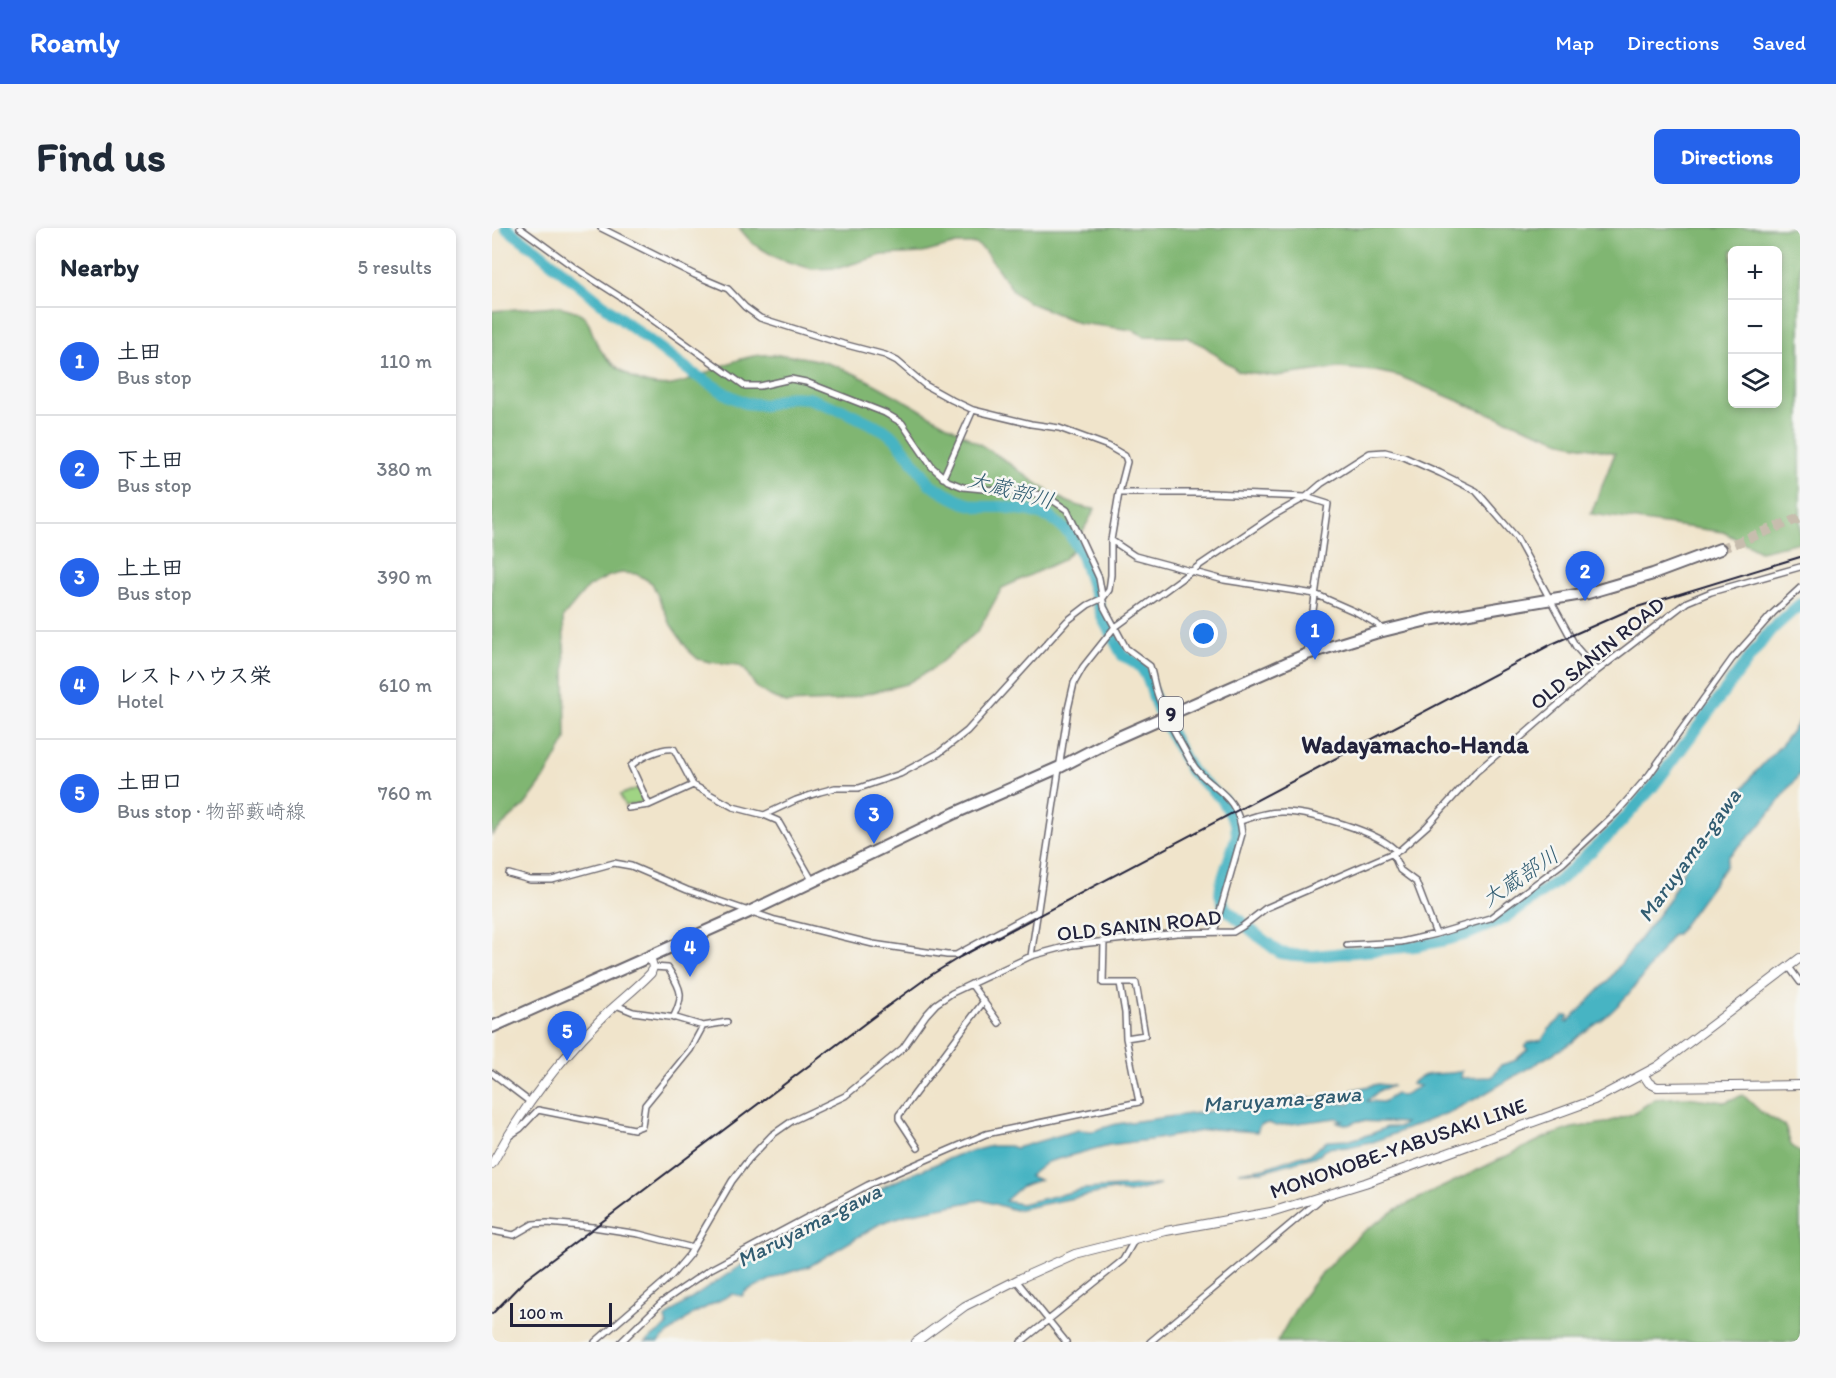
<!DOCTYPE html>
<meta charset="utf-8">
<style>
body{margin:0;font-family:Itim,"Klee One",sans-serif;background:#f6f6f7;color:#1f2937}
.controls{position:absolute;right:18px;top:18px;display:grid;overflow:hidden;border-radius:9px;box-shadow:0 3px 9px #0003}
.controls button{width:54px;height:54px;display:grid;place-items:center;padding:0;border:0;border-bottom:2px solid #e0e1e3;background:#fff;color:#1f2937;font:30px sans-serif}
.scale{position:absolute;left:18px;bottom:15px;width:102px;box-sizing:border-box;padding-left:6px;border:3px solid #22223b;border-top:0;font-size:16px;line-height:21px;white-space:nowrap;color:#22223b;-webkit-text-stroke:4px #f6f6f2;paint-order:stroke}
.you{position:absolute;left:712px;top:406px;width:21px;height:21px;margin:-15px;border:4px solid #fff;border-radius:50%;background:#1a73e8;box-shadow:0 0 0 9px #1a73e833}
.badge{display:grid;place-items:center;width:39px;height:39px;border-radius:50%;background:#2563eb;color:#fff;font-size:20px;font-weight:700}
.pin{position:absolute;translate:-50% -50px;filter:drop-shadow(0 2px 3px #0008)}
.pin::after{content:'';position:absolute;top:32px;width:21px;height:18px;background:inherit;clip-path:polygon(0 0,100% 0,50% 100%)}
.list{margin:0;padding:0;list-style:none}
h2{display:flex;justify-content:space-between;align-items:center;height:78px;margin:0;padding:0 24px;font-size:26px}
h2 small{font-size:20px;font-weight:400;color:#747a83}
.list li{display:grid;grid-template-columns:39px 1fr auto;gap:18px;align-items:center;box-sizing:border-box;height:108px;padding:0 24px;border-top:2px solid #e0e1e3}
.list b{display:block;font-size:22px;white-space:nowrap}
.list p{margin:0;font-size:20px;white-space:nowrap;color:#747a83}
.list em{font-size:20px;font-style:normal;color:#747a83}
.icon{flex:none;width:33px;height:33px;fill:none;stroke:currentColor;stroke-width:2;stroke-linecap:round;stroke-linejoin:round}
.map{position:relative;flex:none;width:1308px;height:1114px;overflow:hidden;border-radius:9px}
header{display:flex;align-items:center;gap:36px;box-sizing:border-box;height:84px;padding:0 30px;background:#2563eb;color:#fff}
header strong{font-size:28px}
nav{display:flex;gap:33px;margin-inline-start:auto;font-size:21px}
.intro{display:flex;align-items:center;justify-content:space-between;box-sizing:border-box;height:144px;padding:0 36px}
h1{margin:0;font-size:42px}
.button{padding:15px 27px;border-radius:9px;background:#2563eb;color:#fff;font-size:21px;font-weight:700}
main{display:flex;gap:36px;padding:0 36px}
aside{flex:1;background:#fff;border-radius:9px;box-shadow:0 3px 9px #0003}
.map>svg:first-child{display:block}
.green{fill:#a0d484;stroke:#617b60;stroke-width:1.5}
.forest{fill:#80b672;stroke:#516c56;stroke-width:1.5;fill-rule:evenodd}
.water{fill:#47b4c3;stroke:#346b7f;stroke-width:1.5}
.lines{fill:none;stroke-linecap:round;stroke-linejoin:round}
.river{stroke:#47b4c3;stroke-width:12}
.highway-tunnel{stroke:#c7bdae;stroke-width:10;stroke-dasharray:10 5;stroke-linecap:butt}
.street-casing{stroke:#6a666d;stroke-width:8}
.secondary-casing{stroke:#6a666d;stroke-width:10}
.highway-casing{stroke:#6a666d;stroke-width:14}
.street{stroke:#fff;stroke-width:5}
.secondary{stroke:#fff;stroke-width:8}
.highway{stroke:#fff;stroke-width:10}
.rail{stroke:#22223b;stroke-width:2}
.labels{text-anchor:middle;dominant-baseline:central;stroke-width:5;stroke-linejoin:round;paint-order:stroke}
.shield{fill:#f6f6f2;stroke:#626272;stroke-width:1.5}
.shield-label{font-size:20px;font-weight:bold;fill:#22223b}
.street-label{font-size:21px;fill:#22223b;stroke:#f6f6f2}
.water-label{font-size:22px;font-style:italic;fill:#315c71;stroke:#f6f6f2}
.quarter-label{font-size:24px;font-weight:bold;fill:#22223b;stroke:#f6f6f2}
</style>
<header>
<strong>Roamly</strong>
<nav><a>Map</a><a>Directions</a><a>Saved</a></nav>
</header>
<div class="intro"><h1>Find us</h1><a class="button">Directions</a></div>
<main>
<aside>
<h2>Nearby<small>5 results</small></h2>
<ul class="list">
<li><span class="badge">1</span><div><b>土田</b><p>Bus stop</p></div><em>110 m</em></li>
<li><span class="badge">2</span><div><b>下土田</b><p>Bus stop</p></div><em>380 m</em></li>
<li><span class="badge">3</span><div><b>上土田</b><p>Bus stop</p></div><em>390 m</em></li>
<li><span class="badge">4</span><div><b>レストハウス栄</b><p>Hotel</p></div><em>610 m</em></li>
<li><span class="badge">5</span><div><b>土田口</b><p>Bus stop · 物部藪崎線</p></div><em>760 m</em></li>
</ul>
</aside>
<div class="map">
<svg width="1308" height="1114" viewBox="0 0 1308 1114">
<rect width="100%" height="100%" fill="#f6f6f2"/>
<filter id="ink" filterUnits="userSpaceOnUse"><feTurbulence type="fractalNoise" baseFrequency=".0167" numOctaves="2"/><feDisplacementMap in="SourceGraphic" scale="12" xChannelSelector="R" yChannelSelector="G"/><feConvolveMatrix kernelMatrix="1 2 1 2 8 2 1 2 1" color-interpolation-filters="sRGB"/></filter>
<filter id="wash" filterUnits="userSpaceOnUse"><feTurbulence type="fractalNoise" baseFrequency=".008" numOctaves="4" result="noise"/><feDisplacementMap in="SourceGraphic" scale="24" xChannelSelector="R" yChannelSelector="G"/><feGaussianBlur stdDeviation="1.35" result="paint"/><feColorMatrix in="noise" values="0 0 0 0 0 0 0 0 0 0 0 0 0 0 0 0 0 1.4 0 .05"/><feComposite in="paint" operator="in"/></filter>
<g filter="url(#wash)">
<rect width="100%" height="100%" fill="#f0e4cb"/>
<!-- green -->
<path class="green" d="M146 560 154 574 133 578 128 567Z"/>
<!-- forest -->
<path class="forest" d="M247 0H1308V314L1268 323 1231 304 1099 286 1123 225 1075 215 978 178 907 148 883 143 847 140 783 148 746 143 712 118 694 109 652 108 641 102 587 95 536 74 523 65 492 22 484 16H464L431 25 390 27 347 40 320 41 287 31 261 16ZM1286 22V176H1240V22Z
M63 78C107 85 91 97 110 124 118 135 129 143 141 150 184 172 212 140 253 130 275 124 298 127 320 131 354 138 384 157 415 174 445 191 476 208 505 227 532 245 570 280 603 281L581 321 571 332 510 360 486 403 442 440 414 456 345 473 294 475 276 467 264 459 254 443 247 437 218 434 206 431 197 423 179 397 160 355 145 346 129 345 117 348 96 359 71 389 73 437 74 512 52 551 33 577 0 607V83Z
M1251 867 1269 884 1293 898 1299 917 1308 924V1114H785L808 1073 826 1049 868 1006 905 981 1054 909 1080 900 1113 895 1140 886 1163 871 1194 869 1233 874Z"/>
<!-- water -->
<path class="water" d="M1308 492V546L1266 600 1236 629 1234 638 1185 706H1181C1160 736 1139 768 1110 792 1100 800 1090 804 1081 814L987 869 958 884 881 914C871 914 865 918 856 919 844 921 837 915 828 927L771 943 747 944 773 940 810 927H817L835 913 858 912 879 906 895 899H908L913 895 866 893 856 897 845 894 851 892 844 890 784 898 777 895 768 897 765 904 721 901 665 911 617 917 555 934 537 948 548 952 530 958 513 973 529 976 592 961 668 957 637 965 621 962 523 982 489 972 420 985 389 995 318 1038 289 1047 254 1063 250 1068 240 1066 201 1086 166 1114H153L175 1098 173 1091 184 1081 270 1023 337 987 369 974 395 957 465 927 499 918H517L524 920 586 902 601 903 624 896 734 881 774 880C788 870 810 870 826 870L824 880 834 878V873L830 869 844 868 840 871 841 875 858 876 861 872 867 870 858 867 860 862 886 856 901 858 888 862 875 873 891 874 904 866 910 868 928 858 919 856C934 840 951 849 970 843L969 850 1000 849 1009 837 1022 833 1036 821 1033 819 1036 815 1050 812 1057 801 1072 788H1077L1073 794 1075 795 1115 754 1175 675 1197 632 1241 577 1259 549 1290 516Z"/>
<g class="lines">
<!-- river -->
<path class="river" d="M14 0 43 21 134 95 202 146 236 167 253 175 273 177 297 169 316 170 355 184 392 202 404 211 439 257 454 266 473 275 488 279H511L539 283 559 290 577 305 582 313 590 328 611 391 631 428C660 439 656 459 667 484
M675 498 699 543 730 571 744 596 745 607 729 656 728 666 733 680 765 707 788 725 802 727 822 728 923 718 953 712 976 706 1013 690 1070 650 1121 603 1160 560 1277 404 1308 376"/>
</g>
</g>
<g filter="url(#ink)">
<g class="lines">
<!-- highway-tunnel -->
<path class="highway-tunnel" d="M1228 321 1308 290"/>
<!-- street casing -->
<g class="street-casing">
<path id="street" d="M28 0 83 40 133 72 253 158H268L299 151 314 154 393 185 410 195 440 239 456 253 471 259 551 267 563 274 575 282 589 311 607 350 612 379 634 420 658 438C661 447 662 456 665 465 672 488 687 511 698 532 715 562 746 562 750 606L722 704
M109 0 203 47 236 61 253 79 268 90 351 116 393 127 405 133 433 157 460 172 481 182 539 196 567 200 616 218 633 228 635 234 627 265 619 312V347L617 362 611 370 596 377 575 393 475 503 447 525 408 546 367 560H343L328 564 304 572 272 587
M451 250 481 182
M627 265H718L814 269 836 276 815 425
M619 312 643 328 732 352 823 366 866 385 885 396 892 403
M157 577 139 538C147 530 170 519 182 521L201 557 241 579 272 587 286 593 320 652
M136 580 157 577 201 557
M749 593C763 588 775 584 790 584 816 583 889 604 905 624
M901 626 908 642 924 654 944 706 998 690 1071 635 1125 584 1157 547 1240 431 1281 385 1308 360
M17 646 38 652H60L122 635 139 638 195 662 283 692 381 716 455 727H464L545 683
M855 717 909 714 944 706
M539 728 576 481 582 455 591 439 622 400 708 337 782 287 814 269 829 256 865 233 878 225 893 224 912 229 948 245 984 263 992 272 1024 309 1084 419 1105 443
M161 739 176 740C189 762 193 766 181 790
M1297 739 1308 754
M628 755H644L653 807 634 810
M479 756 507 795
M124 777 141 784 184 790 211 798 235 794
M0 845 38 874
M19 907 28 901 46 882 142 901 150 898 153 877 198 822 211 798
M426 920 407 891V887L492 773
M0 1003 22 1007 41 996 55 995 101 999 147 1006 201 1020
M524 1052 574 1114
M103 1114 179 1048 197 1027 240 953 257 931 280 907 300 893 353 868 411 820 434 787 444 776 460 765 539 728 580 717 685 705 741 704 751 698 774 680 908 622 935 598 984 544 1009 523 1028 510 1105 443 1195 374 1219 364 1308 339
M129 1114 169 1075 217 1042 376 957 494 906 647 874 634 810 633 785 628 755H611L612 713
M529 1114 631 1032 643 1011
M658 1114 831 969"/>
</g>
<!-- secondary casing -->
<g class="secondary-casing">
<path id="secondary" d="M1151 846 1157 855 1165 859 1308 857
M0 936C28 884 63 837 105 795 122 777 142 763 159 745L161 739 158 728
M424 1114 473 1078 529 1050 583 1026 674 1003 779 984 873 955 1102 872 1166 838 1308 730"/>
</g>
<!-- highway casing -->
<g class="highway-casing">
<path id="highway" d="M0 799 257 684 463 585 568 539 620 512 815 426 883 405 936 392 1096 365 1161 346 1228 321"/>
</g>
<!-- street -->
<use href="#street" class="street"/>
<!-- secondary -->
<use href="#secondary" class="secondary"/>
<!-- highway -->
<use href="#highway" class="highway"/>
<!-- rail -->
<path class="rail" d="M0 1086 34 1051 396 778 439 747 468 729 1060 416 1142 380 1308 329"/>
</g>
</g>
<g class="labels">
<!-- shield labels -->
<rect class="shield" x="667" y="469" width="24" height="34" rx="4.5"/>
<g class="shield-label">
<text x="679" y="486">9</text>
</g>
<!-- street labels -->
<g class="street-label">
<text transform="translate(1105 425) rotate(-39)">OLD SANIN ROAD</text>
<text transform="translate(647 697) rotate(-6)">OLD SANIN ROAD</text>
<text transform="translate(906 920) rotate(-19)">MONONOBE-YABUSAKI LINE</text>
</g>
<!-- water labels -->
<g class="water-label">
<text transform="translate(519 262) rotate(15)">大蔵部川</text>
<text transform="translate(1197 627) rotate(-54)">Maruyama-gawa</text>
<text transform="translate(1028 649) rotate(-34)">大蔵部川</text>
<text transform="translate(790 871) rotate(-4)">Maruyama-gawa</text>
<text transform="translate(317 997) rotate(-27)">Maruyama-gawa</text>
</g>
<!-- quarter labels -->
<g class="quarter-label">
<text x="923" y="516">Wadayamacho-Handa</text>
</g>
</g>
</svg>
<div class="controls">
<button>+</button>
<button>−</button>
<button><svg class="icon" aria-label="layers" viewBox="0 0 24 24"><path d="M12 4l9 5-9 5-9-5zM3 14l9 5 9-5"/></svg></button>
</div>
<div class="scale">100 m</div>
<div class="you"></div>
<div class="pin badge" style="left:823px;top:432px">1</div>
<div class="pin badge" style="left:1093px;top:373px">2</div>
<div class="pin badge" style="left:382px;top:616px">3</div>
<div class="pin badge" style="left:198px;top:749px">4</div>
<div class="pin badge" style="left:75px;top:833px">5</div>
</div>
</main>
